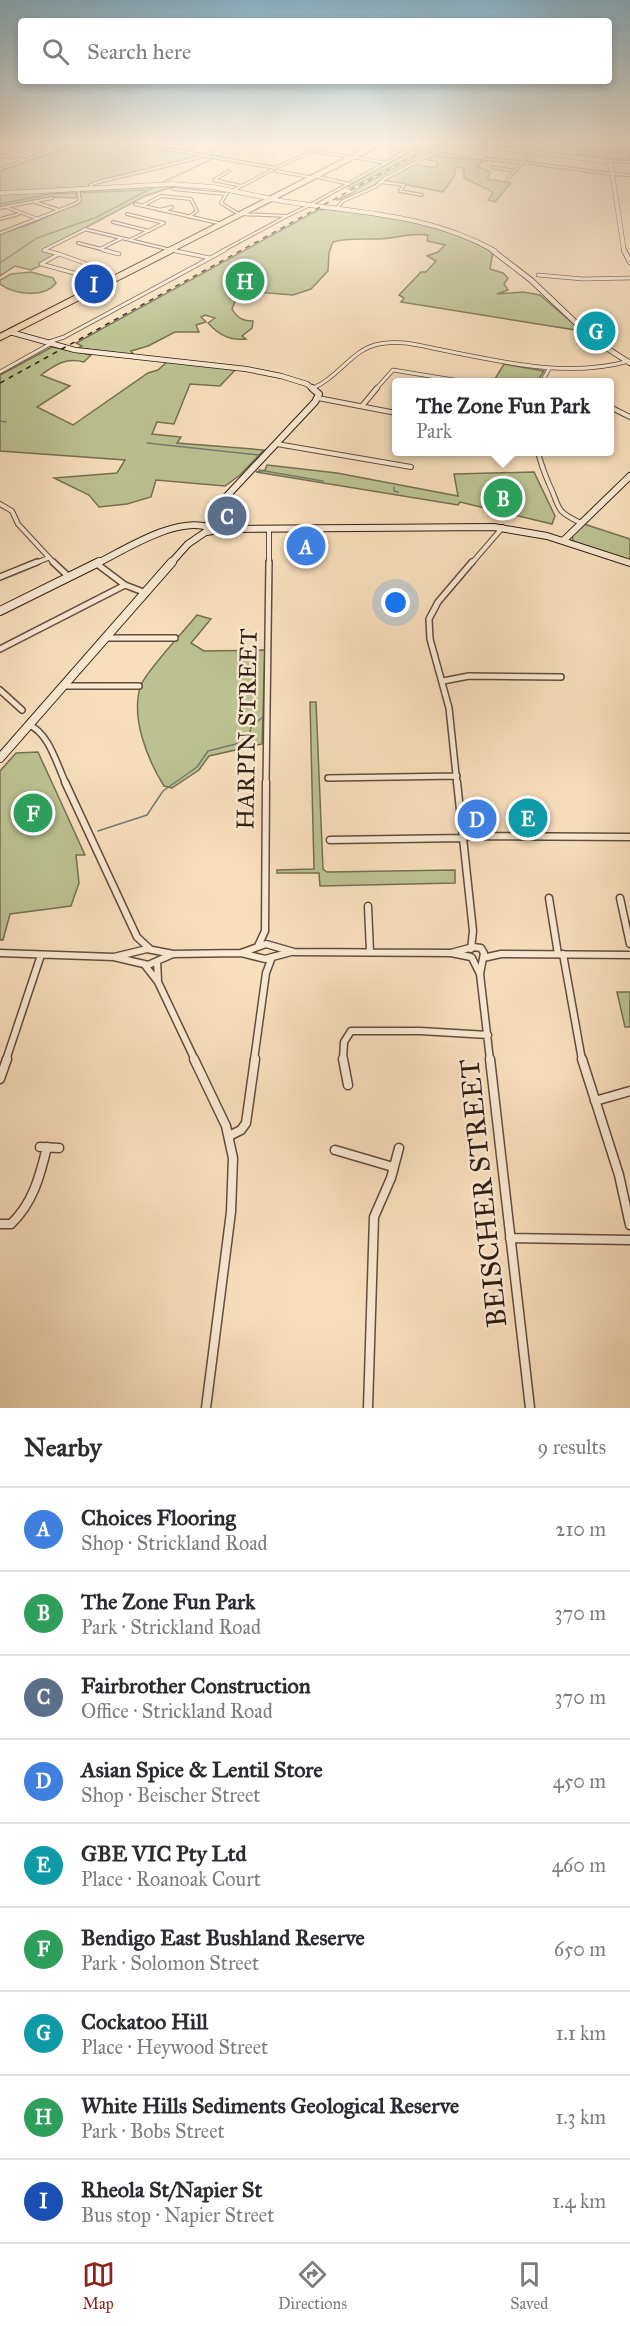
<!DOCTYPE html>
<meta charset="utf-8">
<style>
body{margin:0;font-family:"IM FELL Great Primer",serif;background:#f7f7f7;color:#2b2b33}
.you{position:absolute;left:396px;top:603px;width:21px;height:21px;margin:-15px;border:4px solid #fff;border-radius:50%;background:#1a73e8;box-shadow:0 0 0 9px #1a73e833}
.badge{display:grid;place-items:center;width:39px;height:39px;border-radius:50%;background:#8f2418;color:#fff;font-size:20px;font-weight:700}
.pin{position:absolute;translate:-50% -50%;border:3px solid #fff;box-shadow:0 2px 6px #0006}
.popup{position:absolute;left:392px;top:378px;width:222px;height:78px;box-sizing:border-box;display:grid;place-content:center;border-radius:6px;background:#fff;filter:drop-shadow(0 2px 4px #0005);font-size:20px;white-space:nowrap;color:#7c7c81}
.popup b{font-size:22px;color:#2b2b33}
.popup::after{content:'';position:absolute;left:50%;top:100%;margin-left:-12px;border:12px solid transparent;border-top-color:#fff}
.list{margin:0;padding:0;list-style:none}
h2{display:flex;justify-content:space-between;align-items:center;height:78px;margin:0;padding:0 24px;font-size:26px}
h2 small{font-size:20px;font-weight:400;color:#7c7c81}
.list li{display:grid;grid-template-columns:39px 1fr auto;gap:18px;align-items:center;box-sizing:border-box;height:84px;padding:0 24px;border-top:2px solid #e1e1e2}
.list b{display:block;font-size:22px;white-space:nowrap}
.list p{margin:0;font-size:20px;white-space:nowrap;color:#7c7c81}
.list em{font-size:20px;font-style:normal;color:#7c7c81}
.icon{flex:none;width:33px;height:33px;fill:none;stroke:currentColor;stroke-width:2;stroke-linecap:round;stroke-linejoin:round}
.map{position:relative;flex:none;width:630px;height:1408px;overflow:hidden}
.search{position:absolute;background:#fff;box-shadow:0 3px 9px #0003;left:18px;right:18px;top:18px;height:66px;display:flex;align-items:center;gap:15px;box-sizing:border-box;padding:0 21px;border-radius:6px;color:#7c7c81;font-size:22px}
.sheet{height:834px;background:#fff}
nav{display:flex;justify-content:space-around;align-items:center;box-sizing:border-box;height:84px;border-top:2px solid #e1e1e2;background:#fff;font-size:16px;color:#7c7c81}
nav a{display:grid;justify-items:center;gap:3px}
nav .on{color:#8f2418}
.map>svg:first-child{display:block}
.green{fill:#bcc291;stroke:#757053;stroke-width:1.5}
.lines{fill:none;stroke-linecap:round;stroke-linejoin:round}
.stream{stroke:#717d70;stroke-width:1.5}
.street-far5-casing{stroke:#604e3f;stroke-width:4}
.street-far4-casing{stroke:#604e3f;stroke-width:4.5}
.street-far3-casing{stroke:#604e3f;stroke-width:6}
.street-far2-casing{stroke:#604e3f;stroke-width:8}
.street-far1-casing{stroke:#604e3f;stroke-width:9}
.street-casing{stroke:#604e3f;stroke-width:11}
.secondary-far3-casing{stroke:#2e1e15;stroke-width:5}
.secondary-far2-casing{stroke:#2e1e15;stroke-width:6}
.secondary-far1-casing{stroke:#2e1e15;stroke-width:8}
.secondary-casing{stroke:#2e1e15;stroke-width:10}
.highway-far1-casing{stroke:#2e1e15;stroke-width:7}
.highway-casing{stroke:#2e1e15;stroke-width:8}
.street-far5{stroke:#faead3;stroke-width:2}
.street-far4{stroke:#faead3;stroke-width:3}
.street-far3{stroke:#faead3;stroke-width:4}
.street-far2{stroke:#faead3;stroke-width:5}
.street-far1{stroke:#faead3;stroke-width:6}
.street{stroke:#faead3;stroke-width:8}
.secondary-far3{stroke:#faead3;stroke-width:4}
.secondary-far2{stroke:#faead3;stroke-width:4.5}
.secondary-far1{stroke:#faead3;stroke-width:6}
.secondary{stroke:#faead3;stroke-width:8}
.highway-far1{stroke:#f8dfbc;stroke-width:5}
.highway{stroke:#f8dfbc;stroke-width:6}
.rail{stroke:#2e1e15;stroke-width:1.5;stroke-dasharray:5 5;stroke-linecap:butt}
.labels{text-anchor:middle;dominant-baseline:central;stroke-width:5;stroke-linejoin:round;paint-order:stroke}
.street-label{font-size:24px;fill:#2e1e15;stroke:#faead3}
.near-street-label{font-size:28px;fill:#2e1e15;stroke:#faead3}
</style>
<div class="map">
<svg width="630" height="1408" viewBox="0 0 630 1408">
<rect width="100%" height="100%" fill="#f8dfbc"/>
<filter id="stains"><feTurbulence type="fractalNoise" baseFrequency=".00333" numOctaves="4"/><feColorMatrix values="0 0 0 0 .2 0 0 0 0 .09 0 0 0 0 .02 0 0 0 .5 -.17"/></filter>
<radialGradient id="worn" r=".72"><stop offset=".6" stop-color="#630" stop-opacity="0"/><stop offset="1" stop-color="#630" stop-opacity=".3"/></radialGradient>
<!-- green -->
<path class="green" d="M84 141H115L199 156 90 184 88 187 0 193V171Z
M567 141H630V160L577 155 583 151H578Z
M434 147 440 149C426 157 411 163 396 171 378 181 358 200 336 200L352 193 361 186Z
M417 148H420L417 151H421L349 189 348 186Z
M435 154 483 160 477 167 491 172 487 179 511 183 495 202 488 200 493 193 491 191 464 178V169L460 167 455 168V175L443 192 386 181C391 175 406 165 416 165 424 165 428 168 436 167L438 162 424 159Z
M178 185 145 196 43 250 56 254 39 264 40 266 31 270 15 266 0 276V234L30 224 78 203 80 191Z
M77 191 76 198 51 197 0 208V194Z
M327 209C395 215 432 218 493 252L490 269 503 273 508 278 504 284 508 290 497 294 523 292 540 295 582 331 401 302 404 298 399 295 421 272H426L436 261 427 256 438 252 445 245 427 241 428 235C414 233 403 236 390 238 371 241 352 236 333 242L329 253 328 271 311 289 293 295 256 292 237 297 232 309C237 318 243 321 253 321L252 328 242 336 246 339C229 341 218 334 208 323L215 318 205 315 201 317 206 322 196 325 199 332H175L148 346 131 351 134 355 78 348 82 346 76 343 318 210Z
M31 272 53 278 56 283C44 299 14 294 0 284V280L11 274Z
M52 347 91 355 84 362C66 357 55 365 41 375L70 386 37 407 73 425 148 373 158 370 169 360 237 368 220 386 190 384 174 424 157 422 152 434 181 437 177 443 264 450 240 475 225 486 156 480 151 497 127 504 99 507 89 495 54 478 117 473 125 460 0 451V375Z
M504 364 544 371 537 382H493Z
M267 465 337 473 458 496 454 474 534 472 555 516 552 524 460 502 458 505 256 472 265 470Z
M584 524 630 539V561L573 541 572 536Z
M197 615 211 619 191 643 204 651 265 650 262 744 209 756 199 770 172 788 164 786C147 759 130 716 141 685 147 670 185 630 197 615Z
M310 702H316L323 869 327 872 455 870V883L320 886 319 873H277V870L314 869Z
M38 752 85 855H76L79 883 71 906 10 914 3 940H0V771L16 753Z
M617 992H630V1027H625Z"/>
<g class="lines">
<!-- stream -->
<path class="stream" d="M161 183 221 155 235 141
M0 204 50 194 148 190
M0 263 37 238 97 217 154 187
M0 421 6 422
M147 443 259 455
M259 470 323 481
M394 487V490
M394 491 398 492
M98 831 147 815 163 791 197 767 208 751 248 741 251 727 264 716"/>
<!-- street-far5 casing -->
<g class="street-far5-casing">
<path id="street-far5" d="M122 141 275 168
M264 141 312 150
M154 146 163 141
M316 150 335 141
M183 151 190 148 194 141
M317 151 348 157
M393 153 402 155
M434 153 461 158
M0 155 25 160
M353 157 386 163
M484 159 522 162
M606 161 630 162
M522 162 612 174
M492 167 515 171
M275 168 313 151
M0 169 78 141
M276 171 309 177
M611 174 630 175
M314 176 349 184
M214 180 241 186
M214 180 229 171
M507 180 532 151
M381 182 404 185 400 191 422 195
M91 188V185L95 183 201 157 212 152 223 142
M173 189 225 194
M232 191 272 170
M227 193 221 203 237 213
M35 202 59 210
M135 204 218 223
M142 206 161 196 191 199 197 211 189 217
M308 206 420 144
M6 207 38 219
M0 208 52 198
M337 208 343 201 375 187 384 179 445 147 447 143
M159 210 172 207 164 211
M127 214 164 223 130 240
M240 214 287 216 308 206
M0 219 19 214
M113 222 149 231
M84 229 167 249
M0 233 77 203 80 200 78 189
M78 243 109 251
M100 249 122 238
M171 250 178 251
M49 251 44 250 86 229
M222 251 287 216"/>
</g>
<!-- street-far4 casing -->
<g class="street-far4-casing">
<path id="street-far4" d="M44 250 59 254
M103 250 119 254
M171 250 210 258
M59 254 101 269 85 276 41 264Z
M94 273 114 276
M538 275 583 279 630 278
M49 342 64 337 225 250
M0 372 52 343
M542 382 549 369
M315 387C339 377 352 349 379 344 401 339 425 347 447 351 507 363 569 378 629 361
M375 390 393 370 466 382"/>
</g>
<!-- street-far3 casing -->
<g class="street-far3-casing">
<path id="street-far3" d="M318 398 396 413
M362 406 377 388
M610 407 630 417
M277 444 411 467
M538 452C541 465 544 472 549 484 561 508 553 510 581 523
M0 504 12 511 18 524 55 564
M33 564 48 558
M269 564V528
M471 564 503 527"/>
</g>
<!-- street-far2 casing -->
<g class="street-far2-casing">
<path id="street-far2" d="M53 562 69 577
M97 564 125 585 146 593
M0 577 37 562
M106 638H175
M0 649 125 585
M443 681 469 676 561 677
M64 686H139
M0 690 22 710
M29 725C49 733 57 765 66 784
M328 778 457 776
M266 784 269 562
M457 784 449 708 430 639 429 619 438 602 472 562"/>
</g>
<!-- street-far1 casing -->
<g class="street-far1-casing">
<path id="street-far1" d="M65 782 137 937 150 949
M457 782 473 931 471 949
M464 836 630 837
M330 840 464 838
M549 898 558 954
M620 898 630 944
M368 906 370 952
M258 946 265 931 266 782
M0 953 114 957 148 965 173 954
M241 953 266 944 294 952 451 953 471 957
M451 953 473 947 481 948 484 953 480 974 490 1060
M563 954 582 1060
M114 957 147 949 173 954 241 953 265 959 291 952
M472 958 480 974
M483 958 501 954 630 955
M157 961 158 981
M144 964 158 982 195 1060
M6 1060 41 955
M254 1060 266 973 272 957
M343 1060 344 1042 351 1031H420L488 1035"/>
</g>
<!-- street casing -->
<g class="street-casing">
<path id="street" d="M194 1059 226 1126 233 1158 231 1212 206 1408
M343 1059 348 1085
M490 1059 530 1408
M582 1059 619 1175 630 1225
M0 1079 7 1059
M595 1101 630 1091
M229 1136 241 1130 246 1123 255 1059
M40 1147 59 1148
M335 1150 393 1167
M0 1224H11C33 1203 40 1176 47 1147
M510 1238 630 1240
M368 1408 374 1217 391 1178 399 1148"/>
</g>
<!-- secondary-far3 casing -->
<g class="secondary-far3-casing">
<path id="secondary-far3" d="M399 141 482 146 604 161 609 163 611 168
M611 165 624 251
M43 191 172 184 213 187 268 198
M0 193 46 191
M270 199C348 213 424 211 495 251"/>
</g>
<!-- secondary-far2 casing -->
<g class="secondary-far2-casing">
<path id="secondary-far2" d="M492 250 531 280 594 340 630 363
M624 250 630 262
M10 332 75 350 246 369 281 376 307 384 314 390"/>
</g>
<!-- secondary-far1 casing -->
<g class="secondary-far1-casing">
<path id="secondary-far1" d="M207 526 225 498 315 402 319 394 312 388
M206 532 227 529 494 527 547 536 630 563
M563 541 630 476
M96 564C126 549 175 517 208 527L207 531 188 544 170 564"/>
</g>
<!-- secondary casing -->
<g class="secondary-casing">
<path id="secondary" d="M0 611 99 562
M0 758 172 562"/>
</g>
<!-- highway-far1 casing -->
<g class="highway-far1-casing">
<path id="highway-far1" d="M168 251 384 141"/>
</g>
<!-- highway casing -->
<g class="highway-casing">
<path id="highway" d="M0 337 171 250"/>
</g>
<!-- street-far5 -->
<use href="#street-far5" class="street-far5"/>
<!-- street-far4 -->
<use href="#street-far4" class="street-far4"/>
<!-- street-far3 -->
<use href="#street-far3" class="street-far3"/>
<!-- street-far2 -->
<use href="#street-far2" class="street-far2"/>
<!-- street-far1 -->
<use href="#street-far1" class="street-far1"/>
<!-- street -->
<use href="#street" class="street"/>
<!-- secondary-far3 -->
<use href="#secondary-far3" class="secondary-far3"/>
<!-- secondary-far2 -->
<use href="#secondary-far2" class="secondary-far2"/>
<!-- secondary-far1 -->
<use href="#secondary-far1" class="secondary-far1"/>
<!-- secondary -->
<use href="#secondary" class="secondary"/>
<!-- highway-far1 -->
<use href="#highway-far1" class="highway-far1"/>
<!-- highway -->
<use href="#highway" class="highway"/>
<!-- rail -->
<path class="rail" d="M0 383 440 141"/>
</g>
<!-- sky -->
<linearGradient id="sky" x2="0" y2="1"><stop stop-color="#8ab8d0"/><stop offset="0.42" stop-color="#fcf1e1"/><stop offset="1" stop-color="#fcf1e1" stop-opacity="0"/></linearGradient>
<rect width="630" height="338" fill="url(#sky)"/>
<g class="labels">
<!-- street labels -->
<g class="street-label">
<text transform="translate(247 729) rotate(-89)">HARPIN STREET</text>
</g>
<!-- near-street labels -->
<g class="near-street-label">
<text transform="translate(483 1193) rotate(-96)">BEISCHER STREET</text>
</g>
</g>
<rect width="100%" height="100%" filter="url(#stains)"/>
<rect width="100%" height="100%" fill="url(#worn)"/>
</svg>
<div class="you"></div>
<div class="pin badge" style="left:306px;top:546px;background:#3f7fe0">A</div>
<div class="pin badge" style="left:503px;top:498px;background:#2e9e5b">B</div>
<div class="popup"><b>The Zone Fun Park</b>Park</div>
<div class="pin badge" style="left:227px;top:516px;background:#5c6f8a">C</div>
<div class="pin badge" style="left:477px;top:819px;background:#3f7fe0">D</div>
<div class="pin badge" style="left:528px;top:818px;background:#0f9aa8">E</div>
<div class="pin badge" style="left:33px;top:813px;background:#2e9e5b">F</div>
<div class="pin badge" style="left:596px;top:331px;background:#0f9aa8">G</div>
<div class="pin badge" style="left:245px;top:281px;background:#2e9e5b">H</div>
<div class="pin badge" style="left:94px;top:284px;background:#1a4fb4">I</div>
<div class="search"><svg class="icon" aria-label="search" viewBox="0 0 24 24"><circle cx="10" cy="10" r="6"/><path d="M15 15l6 6"/></svg>Search here</div>
</div>
<section class="sheet">
<h2>Nearby<small>9 results</small></h2>
<ul class="list">
<li><span class="badge" style="background:#3f7fe0">A</span><div><b>Choices Flooring</b><p>Shop · Strickland Road</p></div><em>210 m</em></li>
<li><span class="badge" style="background:#2e9e5b">B</span><div><b>The Zone Fun Park</b><p>Park · Strickland Road</p></div><em>370 m</em></li>
<li><span class="badge" style="background:#5c6f8a">C</span><div><b>Fairbrother Construction</b><p>Office · Strickland Road</p></div><em>370 m</em></li>
<li><span class="badge" style="background:#3f7fe0">D</span><div><b>Asian Spice &amp; Lentil Store</b><p>Shop · Beischer Street</p></div><em>450 m</em></li>
<li><span class="badge" style="background:#0f9aa8">E</span><div><b>GBE VIC Pty Ltd</b><p>Place · Roanoak Court</p></div><em>460 m</em></li>
<li><span class="badge" style="background:#2e9e5b">F</span><div><b>Bendigo East Bushland Reserve</b><p>Park · Solomon Street</p></div><em>650 m</em></li>
<li><span class="badge" style="background:#0f9aa8">G</span><div><b>Cockatoo Hill</b><p>Place · Heywood Street</p></div><em>1.1 km</em></li>
<li><span class="badge" style="background:#2e9e5b">H</span><div><b>White Hills Sediments Geological Reserve</b><p>Park · Bobs Street</p></div><em>1.3 km</em></li>
<li><span class="badge" style="background:#1a4fb4">I</span><div><b>Rheola St/Napier St</b><p>Bus stop · Napier Street</p></div><em>1.4 km</em></li>
</ul>
</section>
<nav>
<a class="on"><svg class="icon" aria-label="map" viewBox="0 0 24 24"><path d="M3 6l6-2 6 2 6-2v14l-6 2-6-2-6 2zM9 4v14M15 6v14"/></svg>Map</a>
<a><svg class="icon" aria-label="directions" viewBox="0 0 24 24"><path d="M12 3l9 9-9 9-9-9zM9 14v-3h6M13 9l2 2-2 2"/></svg>Directions</a>
<a><svg class="icon" aria-label="saved" viewBox="0 0 24 24"><path d="M7 4h10v16l-5-4-5 4z"/></svg>Saved</a>
</nav>
